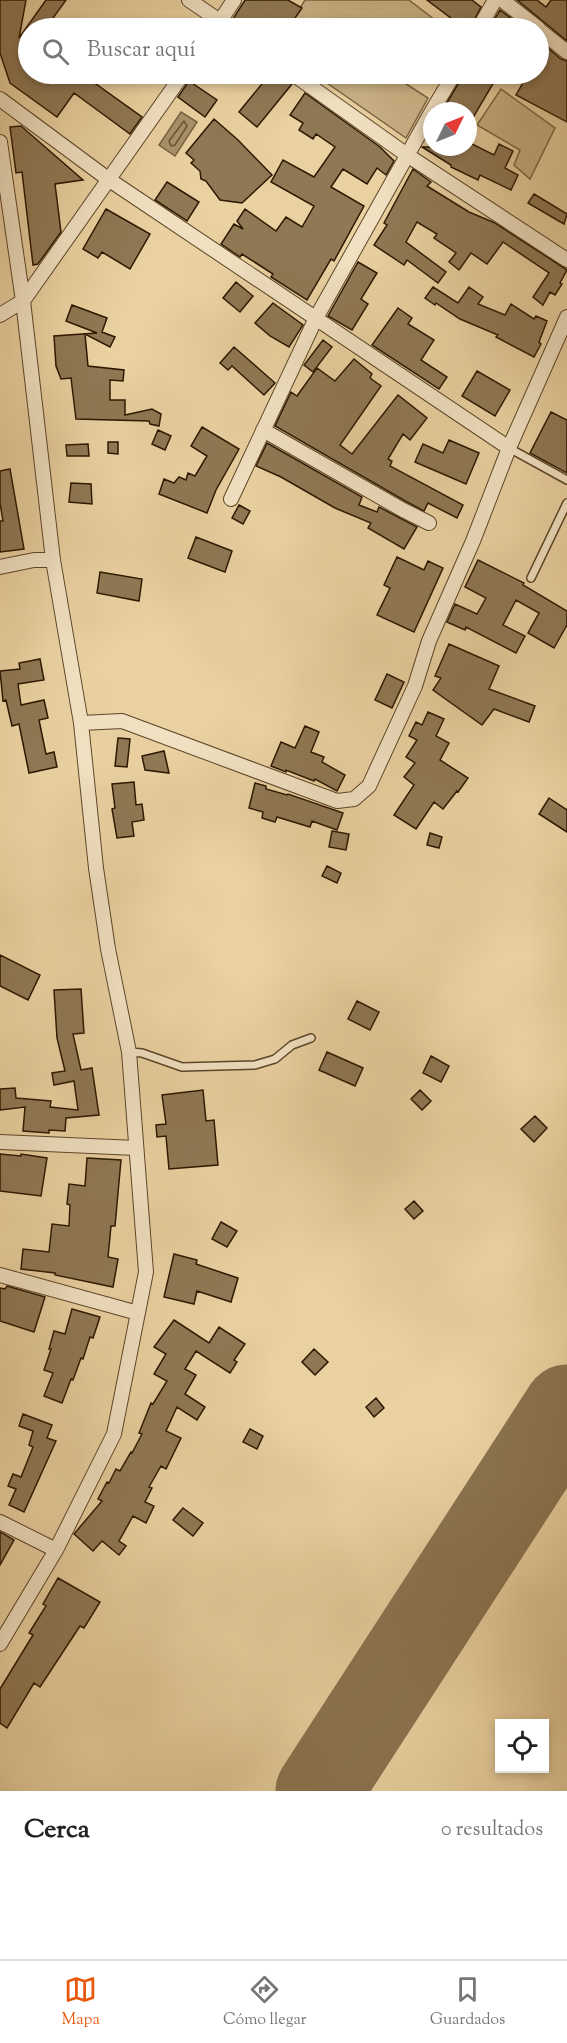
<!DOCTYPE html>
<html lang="es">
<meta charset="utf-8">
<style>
body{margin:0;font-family:"Sorts Mill Goudy",serif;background:#f2f2f2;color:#222}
.controls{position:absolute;right:18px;bottom:18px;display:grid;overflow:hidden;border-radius:0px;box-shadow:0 3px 9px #0003}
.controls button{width:54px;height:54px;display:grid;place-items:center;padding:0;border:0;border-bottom:2px solid #e0e0e0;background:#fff;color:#222;font:30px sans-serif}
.compass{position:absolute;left:423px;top:102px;width:54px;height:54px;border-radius:50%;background:#fff;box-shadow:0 3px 9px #0003;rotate:47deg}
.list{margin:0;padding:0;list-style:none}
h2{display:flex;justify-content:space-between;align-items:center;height:78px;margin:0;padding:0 24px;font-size:26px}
h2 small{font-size:20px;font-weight:400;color:#767676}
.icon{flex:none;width:33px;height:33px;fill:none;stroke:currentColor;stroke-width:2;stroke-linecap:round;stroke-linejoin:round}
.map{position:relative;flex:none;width:567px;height:1791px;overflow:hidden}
.search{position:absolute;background:#fff;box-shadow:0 3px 9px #0003;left:18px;right:18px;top:18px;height:66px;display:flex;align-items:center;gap:15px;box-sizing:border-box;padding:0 21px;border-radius:33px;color:#767676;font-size:22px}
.sheet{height:168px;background:#fff}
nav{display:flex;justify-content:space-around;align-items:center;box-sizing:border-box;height:84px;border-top:2px solid #e0e0e0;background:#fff;font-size:16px;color:#767676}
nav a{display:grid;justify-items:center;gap:3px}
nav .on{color:#ea580c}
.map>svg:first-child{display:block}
.green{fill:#cab286;stroke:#7b6543;stroke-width:1.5}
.water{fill:#a9926a;stroke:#776140;stroke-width:1.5}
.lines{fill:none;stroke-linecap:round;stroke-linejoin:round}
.shore{stroke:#6a5535;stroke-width:1.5}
.runway{stroke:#8b7450;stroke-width:87}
.building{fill:#8f7854;stroke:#2c1800;stroke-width:1.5}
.service-casing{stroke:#5c4628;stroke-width:10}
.minor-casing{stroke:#5c4628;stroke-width:16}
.service{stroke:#f1e1c2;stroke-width:7}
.minor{stroke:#f1e1c2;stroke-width:14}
</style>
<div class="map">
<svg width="567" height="1791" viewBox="0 0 567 1791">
<rect width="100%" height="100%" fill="#ead1a1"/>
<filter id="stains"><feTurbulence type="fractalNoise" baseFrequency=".00333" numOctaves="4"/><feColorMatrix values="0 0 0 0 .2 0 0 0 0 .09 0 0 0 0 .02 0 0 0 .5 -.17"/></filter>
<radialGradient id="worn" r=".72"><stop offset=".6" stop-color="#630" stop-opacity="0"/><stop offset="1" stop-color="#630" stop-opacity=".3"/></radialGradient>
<!-- green -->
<path class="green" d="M305 0H409L435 20 413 28H287Z
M314 74H391L428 98 406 138Z
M501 89 555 128 530 179 514 165 520 150 477 125Z"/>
<!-- water -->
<path class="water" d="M181 112 197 122 175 156 159 145Z"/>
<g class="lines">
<!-- shore -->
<path class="shore" d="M184 121 187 126 175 145 171 146 169 141Z"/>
<!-- runway -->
<path class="runway" d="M319 1791 567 1408"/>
</g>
<!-- building -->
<path class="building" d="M0 0H26L19 38 46 0H66L53 18 69 28H28V74H82L142 117 130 134 74 93 57 117 10 83 0 53Z
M245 0H288L302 8 295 18 285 28H242L233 19Z
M427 0H472L481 7 470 28H464Z
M517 0H537L546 7 551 0H567V41Z
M500 10 516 22 512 28H489Z
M543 44 561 59 567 61V122L516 95 528 74H538V52Z
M270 74H280L292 84 257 127 239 112Z
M464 74H480L494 82 468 126V111H442Z
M189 81 217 100 205 117 178 97Z
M305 93 380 147 394 161 386 175 377 168 367 184 343 169 331 187 364 206 334 261 331 259 307 300 271 277 273 274 242 254 240 257 221 244 234 224 243 229 237 221 245 209 276 231 286 217 302 227 314 206 271 182 283 160 314 177 335 147 316 134 313 139 299 130 303 123 290 115Z
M214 119 238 140 272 175 242 203 220 200 206 181 201 179 200 171 191 163 194 160 186 153Z
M21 126 83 180 55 184 61 232 38 264 33 265 22 172 16 173 10 127Z
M468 142 494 155 499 144 513 151 505 168 518 175 511 190 480 175 478 180 451 167V165L422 147H468Z
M413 169 431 182 427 186 469 212 495 223 567 270 560 283 562 284 555 295 550 292 543 305 533 297 549 273 503 242 487 264 471 253 459 270 449 262 456 253 434 238 437 234 417 222 406 242 446 272 438 283 407 260 404 265 374 245 387 225 384 223Z
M167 182 199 202 187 221 155 200Z
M534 194 567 214 564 224 528 203Z
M106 209 150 234 130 269 102 252 98 258 83 249Z
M358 262 377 273 361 299 368 304 352 330 328 316Z
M236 282 253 296 240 312 223 298Z
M433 287 458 303 469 287 483 297 478 304 505 315 511 304 534 319 536 316 547 321 539 342 541 344 534 357 496 337 498 335 460 319 436 303 435 305 425 298Z
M273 303 303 325 289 347 270 336 255 323Z
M72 305 107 318 102 332 115 337 110 347 85 334 88 366 124 370 123 381 110 380V400H125V415L152 409 161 414 159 426 150 424 149 421 76 419 71 378 61 379 56 366 54 336 97 333 66 321Z
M398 308 412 318 408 324 434 340 421 360 447 377 439 389 372 345Z
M323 340 332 347 313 372 304 365Z
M234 347 275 383 264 395 232 366 228 370 220 363Z
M354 359 372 374 370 378 381 386 340 445 352 454 398 395 427 418 410 440 403 434 388 459 392 461 390 466 463 505 457 518 428 503 424 511 407 502 275 426 291 392 297 396 317 368 335 381Z
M477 371 510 390 495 416 462 396Z
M551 412 567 420V473L530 453Z
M202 427 239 449 216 490 207 513 159 494 164 479 174 483 179 477 186 480 188 473 195 476 207 456 191 446Z
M158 430 171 436 165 450 152 444Z
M449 440 479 453 466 484 415 462 423 444 443 453Z
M108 442H118V454L108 453Z
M267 443 362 497 359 505 377 512 379 507 417 527 404 549 368 528 371 523 335 508 281 477 256 466Z
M88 444 89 456H67L66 445Z
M10 469 24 549 0 552V521H3L0 503V471Z
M71 483 91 484 92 504 69 502Z
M239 505 250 511 243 524 232 518Z
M196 537 232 551 225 572 188 558Z
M397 557 424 570 428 561 443 568 414 632 377 615 390 588 384 585Z
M478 560 524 583 523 585 567 611V625L554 648 528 633 539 613 516 600 503 625 525 636 516 653 466 627 465 630 447 622 455 604 477 614 486 598 465 587Z
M100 572 142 579 139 601 97 593Z
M449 644 499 666 489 689 535 706 529 722 494 709 482 725 433 690 441 678 435 676Z
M40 659 44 680 18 684 21 705 44 700 48 718 39 720 46 754 54 752 57 767 29 773 19 724 12 726 6 700 3 701 0 671 20 669 19 663Z
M387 674 404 682 392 708 375 700Z
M428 712 444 719 436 736 449 743 440 760 468 778 458 792 457 791 443 809 434 802 416 829 394 815 414 785 404 777 415 763 406 757 417 740 409 736 416 722 422 725Z
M305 726 319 732 311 752 324 757 322 762 345 775 337 791 315 779 314 781 286 770V772L271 766 281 742 295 748Z
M118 738 130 739 127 767 115 766Z
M164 751 169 773 145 770 142 756Z
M134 782 136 805 142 804 144 820 132 822 134 836 117 838 112 809 115 808 112 784Z
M255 783 266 786V789L287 795 288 794 343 813 337 830 312 821 310 827 277 817 275 822 262 818 263 812 249 808Z
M549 798 567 810V832L539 814Z
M332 831 349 834 346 850 329 847Z
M430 833 442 837 439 848 427 845Z
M327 866 341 873 337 883 322 876Z
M0 955 40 975 28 1000 0 986Z
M81 989 84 1033 73 1034 81 1070 92 1068 99 1115 66 1118 65 1131 49 1130V1133L23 1131 25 1107 0 1110V1089L15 1088 16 1098 51 1101 50 1107 78 1110 74 1081 54 1085 52 1073 65 1071 57 1038 54 990Z
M357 1001 379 1012 370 1030 348 1019Z
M327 1052 363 1068 355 1086 319 1070Z
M431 1056 449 1066 441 1082 423 1073Z
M203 1090 206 1121 214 1120 218 1165 169 1169 166 1136 157 1137 156 1125 166 1124 162 1095Z
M420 1090 431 1101 422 1110 411 1099Z
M535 1116 547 1128 534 1142 521 1129Z
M0 1154 21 1156V1154L47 1158 41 1196 0 1191Z
M87 1158 121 1160 115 1226H111L108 1257 118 1259 113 1287 55 1275V1273L21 1269 23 1249 49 1252 52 1224 69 1226 70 1205 67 1204 69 1184 85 1186Z
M414 1201 423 1211 414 1219 405 1209Z
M221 1222 237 1231 227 1247 212 1239Z
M174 1254 197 1260 196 1264 238 1278 231 1302 197 1291 194 1304 164 1297Z
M7 1286 45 1297 34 1332 0 1321V1288L5 1289Z
M72 1309 100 1317 93 1338 90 1337 83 1359 81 1358 73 1380 71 1379 62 1403 44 1396 53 1373 44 1370 51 1349H49L54 1331 65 1334Z
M174 1320 209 1343 219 1327 245 1344 234 1360 237 1362 230 1373 196 1351 185 1369 196 1375 185 1394 205 1407 197 1420 177 1407 166 1431 181 1438 166 1469 161 1466 149 1487 152 1488 145 1502 154 1506 146 1523 133 1516 119 1541 126 1546 119 1555 102 1541 93 1551 74 1534 102 1501 98 1499 107 1482 109 1483 116 1469 120 1471 131 1452 132 1453 142 1434 139 1433 151 1403 153 1404 167 1381 154 1374 166 1354 154 1347Z
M314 1349 328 1362 315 1375 302 1362Z
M376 1398 384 1408 374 1417 366 1407Z
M23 1414 52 1425 47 1438 56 1441 24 1512 9 1505 16 1489 8 1486 13 1474 21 1477 33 1447 29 1445 33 1431 19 1426Z
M250 1429 263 1436 257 1449 243 1442Z
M183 1508 203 1523 193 1536 173 1520Z
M0 1532 14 1540 0 1565Z
M58 1578 100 1602 84 1628 80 1626 40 1687 34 1683 7 1728 0 1723V1689L33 1635 29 1633 46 1606 43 1604Z"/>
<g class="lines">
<!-- service casing -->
<g class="service-casing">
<path id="service" d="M509 448 567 480
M531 578 567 503
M129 1052 142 1053 182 1067 255 1065 275 1059 292 1045 311 1038"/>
</g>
<!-- minor casing -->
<g class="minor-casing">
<path id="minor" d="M189 0 230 28
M502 0 538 28
M216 27 234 0
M479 28 495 0
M538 29 567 52
M293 74 407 155 567 260
M0 99 108 179 509 448
M432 111 454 74
M0 142 23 301 53 560 81 723 96 868 108 949 129 1052 146 1272 114 1434 56 1550 0 1644
M0 315 23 301 183 74
M263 430 403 510 429 523
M231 499 316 318 432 111
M0 567 34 560H53
M81 723 122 721 337 801 354 799 369 786 415 686 429 641 473 541 509 448 567 317
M0 1142 136 1148
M0 1275 138 1313
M0 1522 56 1550"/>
</g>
<!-- service -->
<use href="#service" class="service"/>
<!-- minor -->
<use href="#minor" class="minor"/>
</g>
<rect width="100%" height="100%" filter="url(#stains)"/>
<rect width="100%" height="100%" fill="url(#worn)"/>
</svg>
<div class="controls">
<button><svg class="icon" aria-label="locate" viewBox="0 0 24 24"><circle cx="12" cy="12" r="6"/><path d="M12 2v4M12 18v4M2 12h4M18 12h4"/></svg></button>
</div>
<svg class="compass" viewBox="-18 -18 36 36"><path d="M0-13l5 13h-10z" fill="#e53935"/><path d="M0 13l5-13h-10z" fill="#767676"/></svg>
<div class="search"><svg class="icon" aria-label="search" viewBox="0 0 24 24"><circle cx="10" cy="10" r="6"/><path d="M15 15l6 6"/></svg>Buscar aquí</div>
</div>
<section class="sheet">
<h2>Cerca<small>0 resultados</small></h2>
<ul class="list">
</ul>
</section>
<nav>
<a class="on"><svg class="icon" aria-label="map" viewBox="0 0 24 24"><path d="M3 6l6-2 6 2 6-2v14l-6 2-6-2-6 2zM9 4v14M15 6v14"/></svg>Mapa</a>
<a><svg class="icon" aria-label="directions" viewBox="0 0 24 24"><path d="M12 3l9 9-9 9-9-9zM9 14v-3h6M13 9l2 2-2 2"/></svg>Cómo llegar</a>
<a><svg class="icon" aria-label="saved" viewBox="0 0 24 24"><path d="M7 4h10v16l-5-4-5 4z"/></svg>Guardados</a>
</nav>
